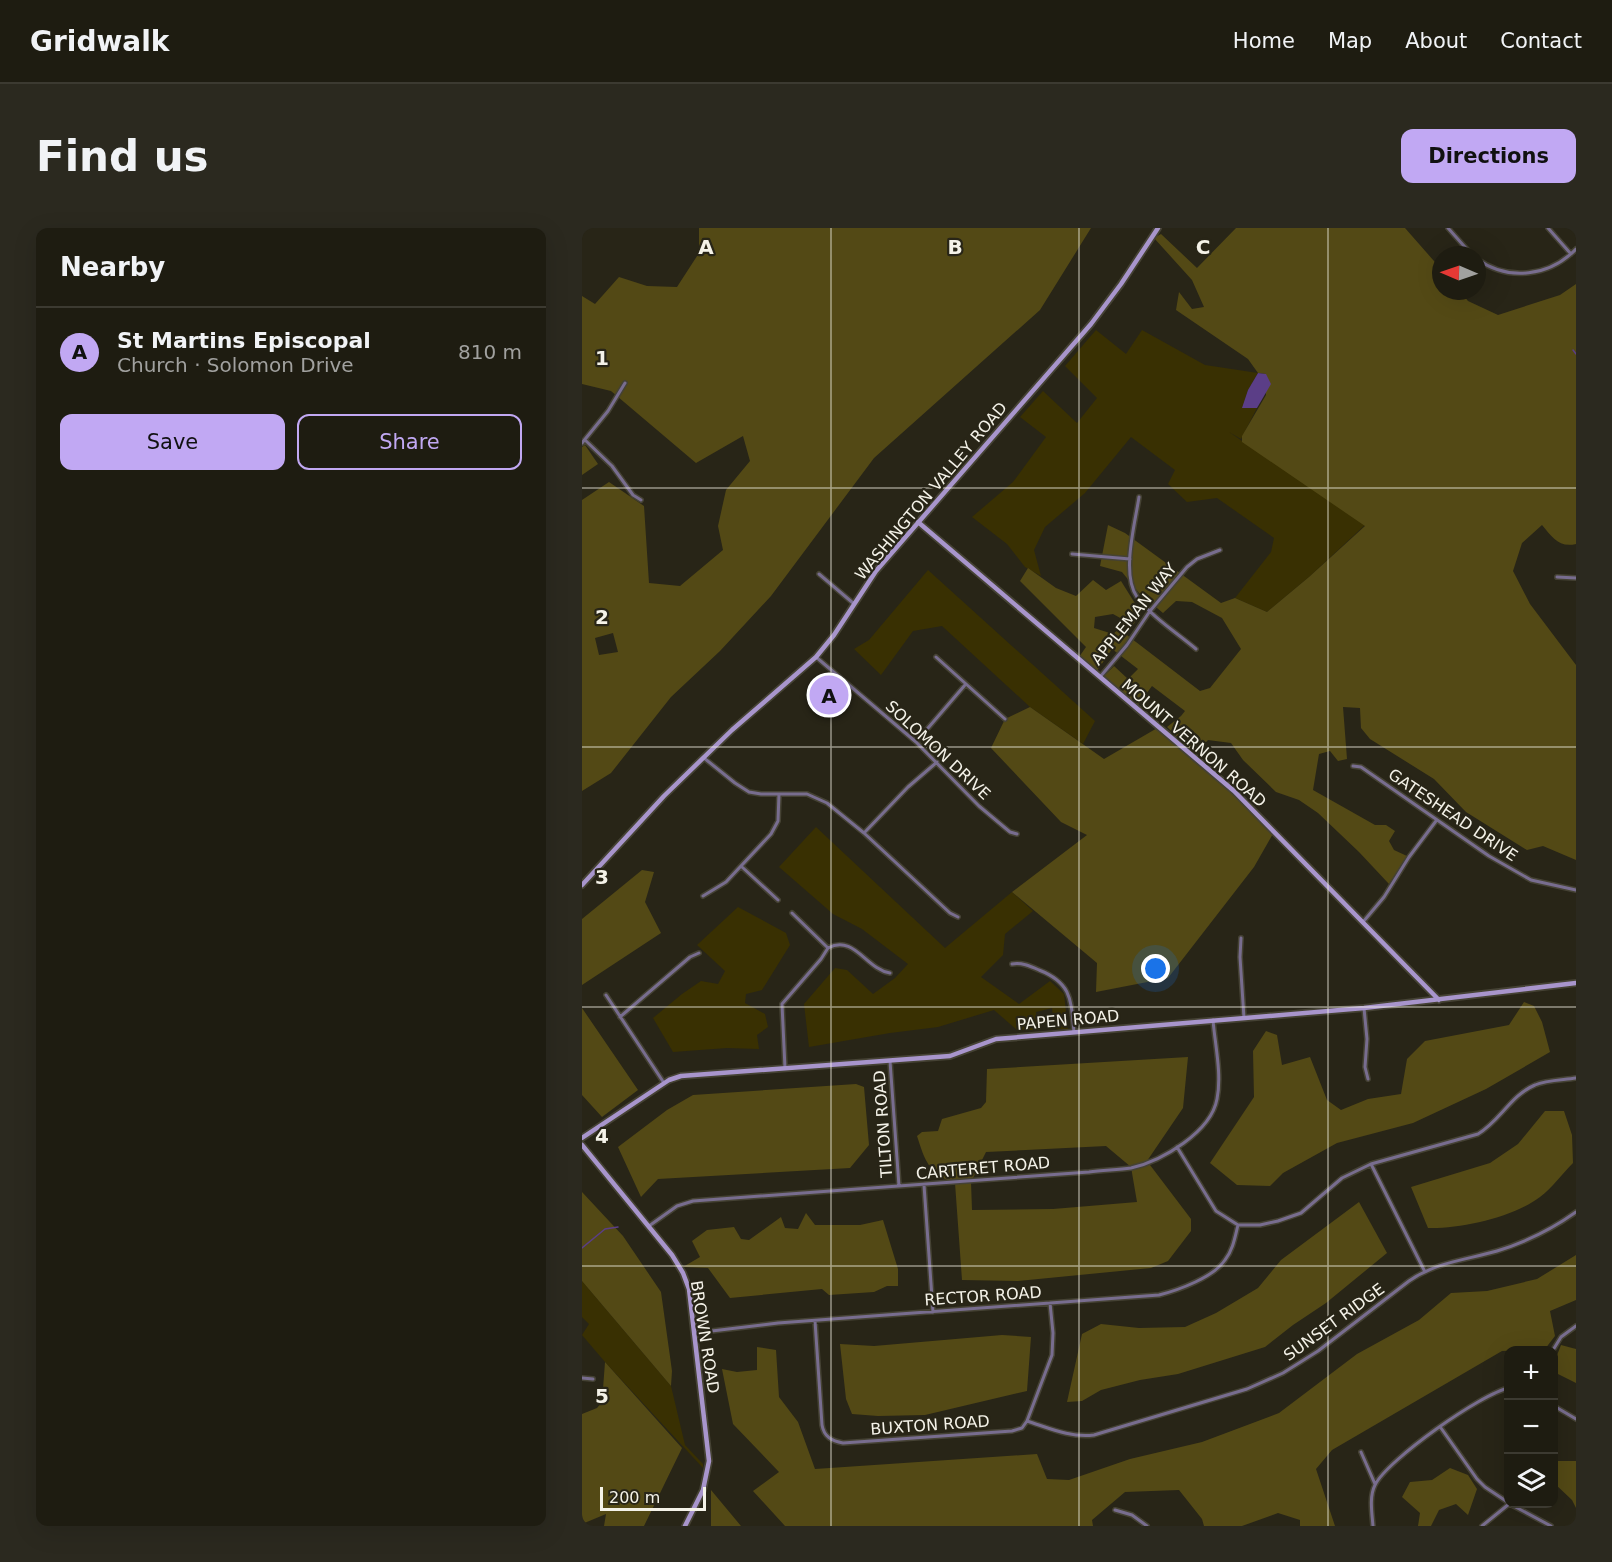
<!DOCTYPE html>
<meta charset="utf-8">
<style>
body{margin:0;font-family:"DejaVu Sans",sans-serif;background:#2b291f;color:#f1f3f6}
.controls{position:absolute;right:18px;bottom:18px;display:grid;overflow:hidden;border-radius:12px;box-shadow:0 6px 24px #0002}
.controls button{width:54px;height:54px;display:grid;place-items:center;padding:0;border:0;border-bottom:2px solid #3c3a31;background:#1e1c11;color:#f1f3f6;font:30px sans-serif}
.compass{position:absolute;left:850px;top:18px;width:54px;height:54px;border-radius:50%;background:#1e1c11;box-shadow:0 6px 24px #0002;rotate:272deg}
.scale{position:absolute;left:18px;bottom:15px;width:106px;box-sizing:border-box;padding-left:6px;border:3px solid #f4f2e8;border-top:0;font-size:16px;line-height:21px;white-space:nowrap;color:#f4f2e8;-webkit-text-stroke:4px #282517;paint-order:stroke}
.you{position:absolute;left:574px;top:741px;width:21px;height:21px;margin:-15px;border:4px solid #fff;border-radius:50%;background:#1a73e8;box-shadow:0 0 0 9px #1a73e833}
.badge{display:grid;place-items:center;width:39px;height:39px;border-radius:50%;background:#c1a8f3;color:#111;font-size:20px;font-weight:700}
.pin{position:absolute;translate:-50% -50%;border:3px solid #fff;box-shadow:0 2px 6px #0006}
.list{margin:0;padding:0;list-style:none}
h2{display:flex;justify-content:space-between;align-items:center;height:78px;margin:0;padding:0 24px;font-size:26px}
h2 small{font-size:20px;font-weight:400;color:#a1a19f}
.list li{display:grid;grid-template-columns:39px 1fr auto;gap:18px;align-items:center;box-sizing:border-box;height:90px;padding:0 24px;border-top:2px solid #3c3a31}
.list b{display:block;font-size:22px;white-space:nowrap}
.list p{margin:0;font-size:20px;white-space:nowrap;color:#a1a19f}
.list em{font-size:20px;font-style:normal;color:#a1a19f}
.actions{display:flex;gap:12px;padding:18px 24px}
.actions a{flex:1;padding:14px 0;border:2px solid #c1a8f3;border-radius:12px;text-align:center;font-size:21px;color:#c1a8f3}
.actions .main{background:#c1a8f3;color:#111}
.icon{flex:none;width:33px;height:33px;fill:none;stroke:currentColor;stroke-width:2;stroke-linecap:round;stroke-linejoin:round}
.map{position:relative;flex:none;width:994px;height:1298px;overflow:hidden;border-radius:12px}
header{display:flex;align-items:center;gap:36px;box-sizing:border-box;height:84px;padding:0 30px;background:#1e1c11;border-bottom:2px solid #3c3a31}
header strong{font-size:28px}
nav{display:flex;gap:33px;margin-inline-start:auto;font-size:21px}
.intro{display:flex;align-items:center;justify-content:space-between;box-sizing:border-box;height:144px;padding:0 36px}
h1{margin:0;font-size:42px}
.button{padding:15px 27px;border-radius:12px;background:#c1a8f3;color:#111;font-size:21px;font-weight:700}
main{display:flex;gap:36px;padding:0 36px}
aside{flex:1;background:#1e1c11;border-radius:12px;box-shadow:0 6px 24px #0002}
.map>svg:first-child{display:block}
.green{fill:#393002}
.forest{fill:#534915;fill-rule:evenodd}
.water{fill:#5b3e87}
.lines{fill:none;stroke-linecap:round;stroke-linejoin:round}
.stream{stroke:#5b3e87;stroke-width:1.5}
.street-casing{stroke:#454234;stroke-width:6}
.secondary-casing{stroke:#454234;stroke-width:8}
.street{stroke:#786d8f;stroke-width:3}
.secondary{stroke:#a895cc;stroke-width:4.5}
.grid{fill:none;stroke:#f4f2e8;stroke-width:1.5;stroke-opacity:0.55}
.labels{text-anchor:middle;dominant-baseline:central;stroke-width:4.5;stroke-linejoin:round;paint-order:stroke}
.street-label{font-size:16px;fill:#f4f2e8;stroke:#282517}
.grid-label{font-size:20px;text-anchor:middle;font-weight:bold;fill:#f4f2e8;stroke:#282517;stroke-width:4.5;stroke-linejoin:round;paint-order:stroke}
</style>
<header>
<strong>Gridwalk</strong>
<nav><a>Home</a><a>Map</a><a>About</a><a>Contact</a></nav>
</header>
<div class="intro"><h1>Find us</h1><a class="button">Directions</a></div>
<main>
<aside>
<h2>Nearby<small></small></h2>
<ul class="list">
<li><span class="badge">A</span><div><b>St Martins Episcopal</b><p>Church · Solomon Drive</p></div><em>810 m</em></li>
</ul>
<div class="actions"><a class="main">Save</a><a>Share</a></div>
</aside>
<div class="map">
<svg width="994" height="1298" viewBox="0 0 994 1298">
<rect width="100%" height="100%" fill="#282517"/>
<!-- green -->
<path class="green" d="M514 102 544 126 560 102 623 137 676 145 666 162 661 180H675L659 211 647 204 783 297 727 349 685 384 653 370 689 324 692 310 635 270 605 274 586 256 593 242 549 209 503 265 463 299 452 322 459 348 443 339 425 316 390 289 431 254 464 209 438 189 461 163 495 195 515 170 483 138Z
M346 342 513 493 501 516 448 479 360 398 331 403 299 447 272 421 287 412Z
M234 599 363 720 430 664 451 683 423 706 421 727 399 749 437 776 468 753 482 766 486 801H472L470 780 454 784 456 802H435L412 782 356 799 308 805 227 819 222 776 253 740 265 742 291 766 313 750 326 736 280 701 251 686 197 639Z
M156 679 204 705 208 717 180 762 164 766 163 775 183 786 186 799 175 807 177 821 145 820 91 824 71 790 100 766 119 753 136 756 143 743 115 717Z
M0 1053 89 1158 103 1217 121 1236V1240L23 1134 0 1107 7 1096 0 1089Z"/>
<!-- forest -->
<path class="forest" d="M117 0H509L458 82 292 230 189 368 138 423 89 469 29 545 0 563V272L27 254 62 278 67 355 98 358 141 322 136 298 144 262 168 233 161 208 114 235 29 163 0 156V68L13 76 37 49 65 58 95 59 117 25ZM31 405 36 424 17 427 13 410Z
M654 0H823L859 41V63H878L886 73 916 87 978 67 994 56V316C977 320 970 309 960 297L940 315 931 343 948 376 994 437V632L961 618 945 622 884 584 852 551 788 511 779 500 778 480 761 479 765 531 756 533 748 523 737 526 731 562 793 597H804L813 603 807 613 812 622 825 628 807 656 777 624 736 585 717 572 694 564 661 532 649 515 626 512 613 526 585 499 599 488 603 483 570 458 556 477 522 448 532 438 546 451 556 441 530 421 515 443 497 429 504 419 438 353 446 340 474 360 494 368 511 352 524 362 539 353 559 385 551 397 531 386 513 389 512 400 531 406 537 401 618 463 628 460 659 421 640 390 610 374 594 373 581 385 557 365 540 344 518 338 526 297 543 305 639 375 653 370 685 384 727 349 783 298 660 214V208L684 167V146L676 145 666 131 594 82 597 64 610 81 622 79 610 52 572 10 579 6 615 40Z
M3 217 16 236 0 247V219Z
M448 479 522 531 577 499 652 563 692 604 672 639 586 750 514 764 515 735 430 664 505 607 479 594 409 520 423 491Z
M60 642 72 644 63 674 79 705 0 757V691Z
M942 774 952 778 960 794 968 824 904 861 831 895 755 915 701 945 688 958 655 957 628 935 672 869 671 823 684 803 695 807 700 837 728 829 745 872 759 882 786 871 819 866 825 831 843 813 927 797Z
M0 780 56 862 20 889 0 867Z
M606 829 601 880 565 933 609 991V1003L586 1033 569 1040 436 1053 380 1052 373 955C347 946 343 933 335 908L340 904 356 903 360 891 399 880 404 874 405 841ZM524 918 549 939 555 974 471 981 390 982 389 954 404 924Z
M274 856 282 859 287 917 268 940 76 951 59 969 36 919 85 882 111 867Z
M963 883H982L990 907 991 935C980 946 970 960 958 969 932 989 878 1001 846 1000L829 959 908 935 936 916Z
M0 964 41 1008 79 1064 90 1143 89 1158 0 1053Z
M777 974 805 1025 744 1075 711 1097 683 1119 596 1146 558 1152 519 1162 500 1173 485 1174 500 1106 519 1096 557 1100 603 1099 634 1085 676 1060 699 1032Z
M224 985 233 997H278L301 992 316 1041V1058H305L292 1064 247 1067 240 1061 148 1070 126 1040 101 1039 118 1029 110 1013 125 1002 152 999 159 1011 167 1012 199 989 203 1000 216 1001Z
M994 1027V1072L968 1083 973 1108 963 1121 920 1123 750 1222 734 1241 753 1298H718V1292L696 1285 660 1298H622L620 1291 597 1262 543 1264 510 1292 511 1298H203L171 1263 197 1244 151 1196 140 1141 155 1144 175 1142V1119L194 1122 197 1169 216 1194 233 1241 455 1226 465 1251 487 1252 548 1231 620 1214 697 1185 775 1126 837 1092 869 1065 905 1063 955 1051Z
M420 1107 449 1109 445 1163 343 1187 296 1188 270 1186 264 1171 258 1116 292 1118Z
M979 1117 994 1121V1155L972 1144V1135Z
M23 1134 100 1220 62 1298H22L24 1286 0 1296V1186L15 1180 20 1174Z
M972 1232 974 1233H994V1280L990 1272 972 1255Z
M868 1240 886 1247 895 1261 886 1287 874 1276 857 1282 849 1298H836L838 1285 820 1269 828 1254 850 1252Z
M129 1262 159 1298H129Z"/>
<!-- water -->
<path class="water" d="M676 145 684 146 689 156 675 180H660L666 162Z"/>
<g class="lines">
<!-- stream -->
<path class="stream" d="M991 122 994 126
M0 1020 23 1001 36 999"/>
<!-- street casing -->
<g class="street-casing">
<path id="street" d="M866 0 890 27
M966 0 989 26
M895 31C927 54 968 48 994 21
M3 212 30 238 51 267 59 272
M0 215 26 183 43 155
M557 269C553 296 539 346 555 369 570 389 595 405 614 421
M490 326 548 331
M237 346 271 375
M975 349 994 350
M234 429 334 514 397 578 428 604 435 606
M354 429 423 491
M518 449 545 417 568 383 605 339 615 331 638 322
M334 514 383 457
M122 530 153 555 167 564 179 566H225L245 575 282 605 368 685 376 689
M771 538 779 539 907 628 949 652 994 662
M282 605 326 559 355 534
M160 639 196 672
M121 668 144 654 189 606 196 593 197 566
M781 694 802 669 827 629 854 593
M659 710 658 729 662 790
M246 720C272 706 284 741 308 745
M430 736C439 734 448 738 457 742 490 755 489 772 492 804
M24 767 82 855
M782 780 785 811 783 839 786 851
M38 789 108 729 117 725
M308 833 317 958
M203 840 200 776 239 731 246 720 210 685
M595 919 634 983 656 997H678L696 993 719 985 760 950 789 936 896 906C918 893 929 867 953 857 964 852 981 852 994 850
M789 936 843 1044
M342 957 351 1084
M67 998 95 978 111 973 507 944C521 942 535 942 549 940 580 933 629 904 635 871 640 846 633 817 631 792
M233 1093 240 1197C242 1209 250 1213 261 1215L430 1203 440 1200 445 1193 470 1127 471 1105 468 1075
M113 1105 196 1095 577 1067C597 1062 632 1049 643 1032 651 1022 653 1009 656 997
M971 1122 979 1109 994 1098
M0 1150 11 1151
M972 1178 994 1191
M445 1193C467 1200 488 1210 512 1207L665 1161 701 1145 736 1123 827 1053C854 1034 884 1032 915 1023 944 1014 969 1002 994 984
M859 1200 895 1251 903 1259 927 1275
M779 1224 793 1256
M928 1276 969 1298
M533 1282 550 1287 565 1298
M791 1298C790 1285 787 1269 793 1257 805 1232 900 1165 927 1160
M900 1298 927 1276"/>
</g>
<!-- secondary casing -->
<g class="secondary-casing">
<path id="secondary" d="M336 294 652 563 857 772
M0 657 82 568 150 502 234 429 252 407 294 343 509 96 539 56 576 0
M0 910 87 852 99 848 368 828 414 811 782 780 994 755
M0 917 90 1027 101 1045 107 1061 127 1233 121 1262 103 1298"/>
</g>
<!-- street -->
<use href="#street" class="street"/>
<!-- secondary -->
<use href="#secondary" class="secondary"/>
</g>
<!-- grid -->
<path class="grid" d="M249 0V1298M497 0V1298M746 0V1298M0 260H994M0 519H994M0 779H994M0 1038H994"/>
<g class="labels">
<!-- street labels -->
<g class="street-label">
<text transform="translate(349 263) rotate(-50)">WASHINGTON VALLEY ROAD</text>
<text transform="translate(552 386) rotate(-51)">APPLEMAN WAY</text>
<text transform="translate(612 515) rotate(41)">MOUNT VERNON ROAD</text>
<text transform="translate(356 522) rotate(43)">SOLOMON DRIVE</text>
<text transform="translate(871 587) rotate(34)">GATESHEAD DRIVE</text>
<text transform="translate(486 792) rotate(-5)">PAPEN ROAD</text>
<text transform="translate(301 896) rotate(-94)">TILTON ROAD</text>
<text transform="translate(401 940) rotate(-5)">CARTERET ROAD</text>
<text transform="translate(401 1068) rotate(-4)">RECTOR ROAD</text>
<text transform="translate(752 1094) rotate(-36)">SUNSET RIDGE</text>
<text transform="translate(123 1109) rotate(81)">BROWN ROAD</text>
<text transform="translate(348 1197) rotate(-4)">BUXTON ROAD</text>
</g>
</g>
<g class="grid-label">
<text x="124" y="26">A</text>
<text x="373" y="26">B</text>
<text x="621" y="26">C</text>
<text x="20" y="137">1</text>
<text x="20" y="396">2</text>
<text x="20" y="656">3</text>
<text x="20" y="915">4</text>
<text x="20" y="1175">5</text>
</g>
</svg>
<div class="controls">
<button>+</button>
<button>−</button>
<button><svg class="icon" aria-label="layers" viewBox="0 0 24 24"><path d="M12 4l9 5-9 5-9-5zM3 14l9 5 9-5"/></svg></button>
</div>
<svg class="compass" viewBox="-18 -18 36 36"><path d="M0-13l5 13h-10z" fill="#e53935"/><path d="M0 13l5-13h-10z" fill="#a1a19f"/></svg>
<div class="scale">200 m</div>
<div class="you"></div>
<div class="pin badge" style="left:247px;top:467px">A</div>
</div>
</main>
